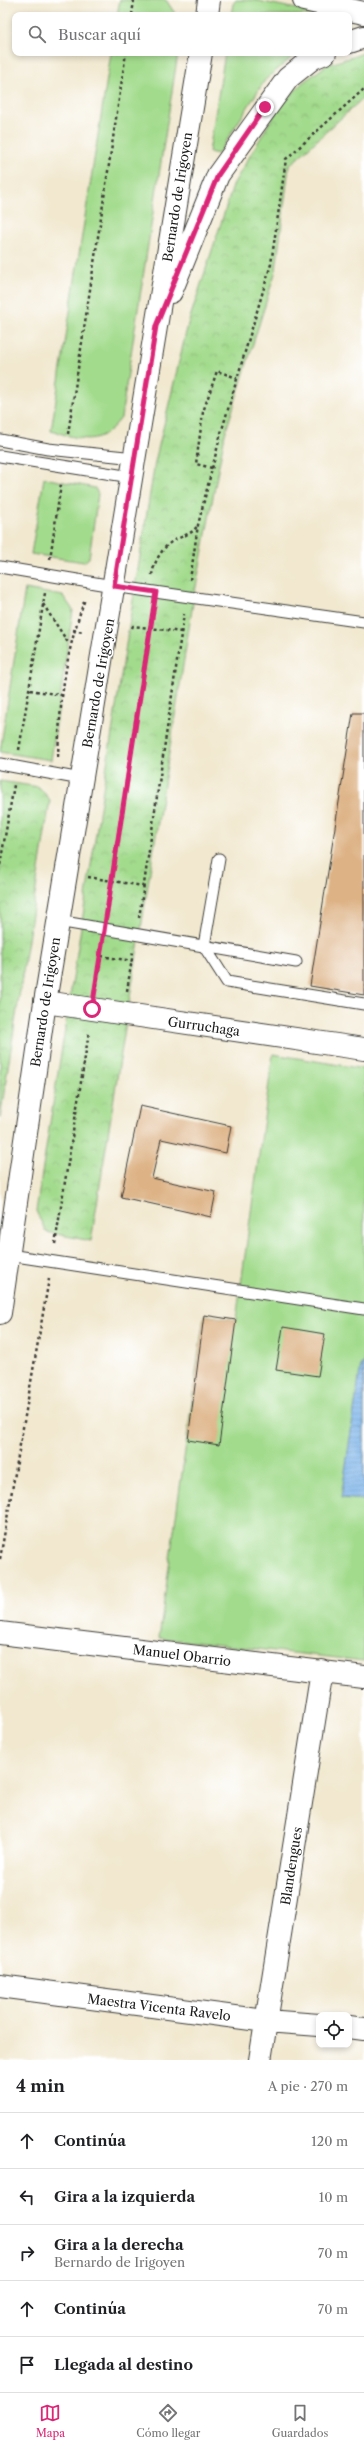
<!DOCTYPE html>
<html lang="es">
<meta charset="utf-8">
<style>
body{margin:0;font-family:"Libre Caslon Text",serif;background:#f2f2f2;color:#202124}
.controls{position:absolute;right:12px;bottom:12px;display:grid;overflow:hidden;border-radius:8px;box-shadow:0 2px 6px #0003}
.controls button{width:36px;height:36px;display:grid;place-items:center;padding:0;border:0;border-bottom:1px solid #e0e0e0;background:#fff;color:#202124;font:20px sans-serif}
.stop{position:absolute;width:12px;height:12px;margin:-9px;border:3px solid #db2777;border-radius:50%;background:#fff}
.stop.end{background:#db2777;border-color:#fff;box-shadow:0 1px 4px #0008}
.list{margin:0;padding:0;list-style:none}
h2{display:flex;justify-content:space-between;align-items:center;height:52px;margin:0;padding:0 16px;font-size:17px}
h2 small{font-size:13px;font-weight:400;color:#757577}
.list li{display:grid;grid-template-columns:26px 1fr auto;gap:12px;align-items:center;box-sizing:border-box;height:56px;padding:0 16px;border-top:1px solid #e0e0e0}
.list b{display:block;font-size:15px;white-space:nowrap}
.list p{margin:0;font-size:13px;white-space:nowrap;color:#757577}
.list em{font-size:13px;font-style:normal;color:#757577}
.icon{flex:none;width:22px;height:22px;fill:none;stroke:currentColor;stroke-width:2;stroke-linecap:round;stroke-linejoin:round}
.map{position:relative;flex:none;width:364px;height:2060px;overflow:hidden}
.search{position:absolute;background:#fff;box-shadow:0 2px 6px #0003;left:12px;right:12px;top:12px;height:44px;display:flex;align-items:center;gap:10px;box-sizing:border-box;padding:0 14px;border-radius:8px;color:#757577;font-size:15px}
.sheet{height:332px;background:#fff}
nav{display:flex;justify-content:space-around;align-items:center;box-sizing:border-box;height:56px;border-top:1px solid #e0e0e0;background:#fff;font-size:11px;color:#757577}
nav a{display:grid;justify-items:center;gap:2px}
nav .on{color:#db2777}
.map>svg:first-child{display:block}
.grass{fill:#a3db8d;stroke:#607c54}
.park{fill:url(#park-crowns);stroke:#607c54}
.water{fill:url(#water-rules);stroke:#4a6782}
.building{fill:#ddb285}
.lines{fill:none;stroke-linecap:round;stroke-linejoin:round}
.service-casing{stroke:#3c3b37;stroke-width:13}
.minor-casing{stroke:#3c3b37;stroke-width:24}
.tertiary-casing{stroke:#3c3b37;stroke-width:24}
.path{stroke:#3c3b37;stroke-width:2.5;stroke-dasharray:3 3;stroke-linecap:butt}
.service{stroke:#fff;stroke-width:11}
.minor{stroke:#fff;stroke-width:22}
.tertiary{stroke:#fff;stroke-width:22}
.route{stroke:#db2777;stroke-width:5}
.labels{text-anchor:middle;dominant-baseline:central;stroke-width:3;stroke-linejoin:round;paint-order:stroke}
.street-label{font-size:13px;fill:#1c1c1c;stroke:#fff}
</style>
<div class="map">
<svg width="364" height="2060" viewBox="0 0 364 2060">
<defs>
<pattern id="park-crowns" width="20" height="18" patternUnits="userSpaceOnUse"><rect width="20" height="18" fill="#a3db8d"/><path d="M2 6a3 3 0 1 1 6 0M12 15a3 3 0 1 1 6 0" fill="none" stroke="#8cbb79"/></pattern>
<pattern id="water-rules" width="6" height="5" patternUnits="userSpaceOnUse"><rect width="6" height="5" fill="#79b2e9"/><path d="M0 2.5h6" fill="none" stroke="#6898c7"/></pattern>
</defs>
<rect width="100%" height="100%" fill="#fff"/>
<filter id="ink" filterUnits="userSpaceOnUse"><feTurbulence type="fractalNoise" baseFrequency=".025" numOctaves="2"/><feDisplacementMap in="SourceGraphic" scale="8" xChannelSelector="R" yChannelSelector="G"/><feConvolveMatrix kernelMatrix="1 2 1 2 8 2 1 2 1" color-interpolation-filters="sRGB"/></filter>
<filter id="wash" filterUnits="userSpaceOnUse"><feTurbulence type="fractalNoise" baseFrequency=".012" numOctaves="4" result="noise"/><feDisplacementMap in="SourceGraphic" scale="16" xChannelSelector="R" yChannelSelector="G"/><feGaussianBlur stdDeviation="0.9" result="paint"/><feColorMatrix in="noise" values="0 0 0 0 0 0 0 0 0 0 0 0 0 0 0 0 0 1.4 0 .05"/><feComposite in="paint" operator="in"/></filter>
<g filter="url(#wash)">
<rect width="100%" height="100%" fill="#f1e8cf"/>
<!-- grass -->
<path class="grass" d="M120 0H166L176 15H117Z
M236 0H254L325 15H231L233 4Z
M111 53H178L121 418C98 448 83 439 51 431Z
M225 53H297L265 80 218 154 209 152Z
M44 478 95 488 98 494 89 558 84 562 31 554Z
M25 589 63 596 73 610 51 760 0 752Z
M273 1054 364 1069V1661L159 1638 204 1315 236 1320Z"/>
<!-- park -->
<path class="park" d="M364 53V97L289 166 276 270 225 434 194 597 91 1241 46 1232 36 1211 155 462 188 324 234 183 277 110 302 83 327 65Z
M0 781 39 787 50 800 0 1118Z"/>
<!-- water -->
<path class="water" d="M361 1364 364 1365V1500L341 1498Z"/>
<g id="blocks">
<!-- building -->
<path class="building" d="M353 713H364V995L310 986Z
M140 1106 231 1126 226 1153 161 1139 152 1178 216 1192 211 1217 121 1197Z
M204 1315 236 1320 219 1445 188 1440Z
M283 1327 325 1334 318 1376 276 1370Z"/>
</g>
</g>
<g filter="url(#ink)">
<use href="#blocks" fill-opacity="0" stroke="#3c3b37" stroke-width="1"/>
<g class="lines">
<!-- service casing -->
<g class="service-casing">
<path id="service" d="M0 440 48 449 135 458
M0 456 131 477
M0 567 113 586 364 622
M0 764 81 779
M219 859 204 946 227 982 364 1004
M58 921 296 962
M9 1255 364 1309"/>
</g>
<!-- minor casing -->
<g class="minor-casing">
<path id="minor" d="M45 1002 364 1049
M0 1633 364 1677
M0 1986 266 2021 319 2025
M349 2027 364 2029
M260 2060 322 1671"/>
</g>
<!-- tertiary casing -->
<g class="tertiary-casing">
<path id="tertiary" d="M304 0 364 13
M207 15 209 0
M349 42 364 37
M171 292 218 175 288 78 313 58 325 53
M0 1313 45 1002 201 53"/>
</g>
<!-- path -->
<path class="path" d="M132 15 134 0
M68 434 126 53
M212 468 196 464 203 412 217 371 237 378
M50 559 61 484
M152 575C154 561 164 544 177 539 187 534 192 534 198 525
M190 580 198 525 221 433 271 264 286 159 364 89
M43 604 69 644
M132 628 133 626 182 632
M73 630 83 632
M30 690 61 695
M19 750 45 593
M58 757C60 699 65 654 85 599
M0 865 14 785
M88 877 143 886
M107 913 153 609
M139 918 184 614
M101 956 132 961
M96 986 102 947
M127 991 133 952
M55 1244 89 1032
M0 1559 49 1279"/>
<!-- service -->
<use href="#service" class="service"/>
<!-- minor -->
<use href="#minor" class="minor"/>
<!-- tertiary -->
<use href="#tertiary" class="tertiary"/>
</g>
</g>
<g class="lines" filter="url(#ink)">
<!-- route -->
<path class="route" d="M92 1009 156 592 114 586 156 326 218 175 265 107"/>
</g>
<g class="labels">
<!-- street labels -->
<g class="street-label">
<text transform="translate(177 197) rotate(-81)">Bernardo de Irigoyen</text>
<text transform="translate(98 683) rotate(-80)">Bernardo de Irigoyen</text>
<text transform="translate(45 1002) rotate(-81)">Bernardo de Irigoyen</text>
<text transform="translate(204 1026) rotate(8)">Gurruchaga</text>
<text transform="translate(182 1655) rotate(7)">Manuel Obarrio</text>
<text transform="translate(291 1866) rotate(-81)">Blandengues</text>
<text transform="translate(159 2007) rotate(7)">Maestra Vicenta Ravelo</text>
</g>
</g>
</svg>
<div class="controls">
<button><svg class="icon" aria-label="locate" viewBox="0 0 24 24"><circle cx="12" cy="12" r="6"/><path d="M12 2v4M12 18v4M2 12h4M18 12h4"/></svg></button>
</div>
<div class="stop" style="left:92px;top:1009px"></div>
<div class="stop end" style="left:265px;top:107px"></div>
<div class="search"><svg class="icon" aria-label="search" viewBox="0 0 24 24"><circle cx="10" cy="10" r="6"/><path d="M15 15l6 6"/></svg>Buscar aquí</div>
</div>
<section class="sheet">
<h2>4 min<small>A pie · 270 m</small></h2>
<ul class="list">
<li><svg class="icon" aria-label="ahead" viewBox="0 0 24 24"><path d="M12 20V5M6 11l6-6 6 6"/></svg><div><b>Continúa</b></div><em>120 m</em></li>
<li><svg class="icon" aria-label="left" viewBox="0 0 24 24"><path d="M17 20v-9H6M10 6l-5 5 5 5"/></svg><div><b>Gira a la izquierda</b></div><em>10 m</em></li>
<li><svg class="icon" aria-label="right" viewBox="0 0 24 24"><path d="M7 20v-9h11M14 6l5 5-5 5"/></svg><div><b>Gira a la derecha</b><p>Bernardo de Irigoyen</p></div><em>70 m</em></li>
<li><svg class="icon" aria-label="ahead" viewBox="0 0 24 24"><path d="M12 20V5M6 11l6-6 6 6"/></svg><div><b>Continúa</b></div><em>70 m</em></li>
<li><svg class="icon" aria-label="arrive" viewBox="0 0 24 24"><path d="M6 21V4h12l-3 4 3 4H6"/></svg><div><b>Llegada al destino</b></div></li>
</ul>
</section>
<nav>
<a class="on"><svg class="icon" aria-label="map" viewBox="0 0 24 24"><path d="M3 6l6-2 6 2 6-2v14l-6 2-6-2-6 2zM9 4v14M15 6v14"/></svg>Mapa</a>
<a><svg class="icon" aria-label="directions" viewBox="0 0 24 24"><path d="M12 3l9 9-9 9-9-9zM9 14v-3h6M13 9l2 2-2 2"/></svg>Cómo llegar</a>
<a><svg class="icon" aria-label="saved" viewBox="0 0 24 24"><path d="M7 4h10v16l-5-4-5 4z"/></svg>Guardados</a>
</nav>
